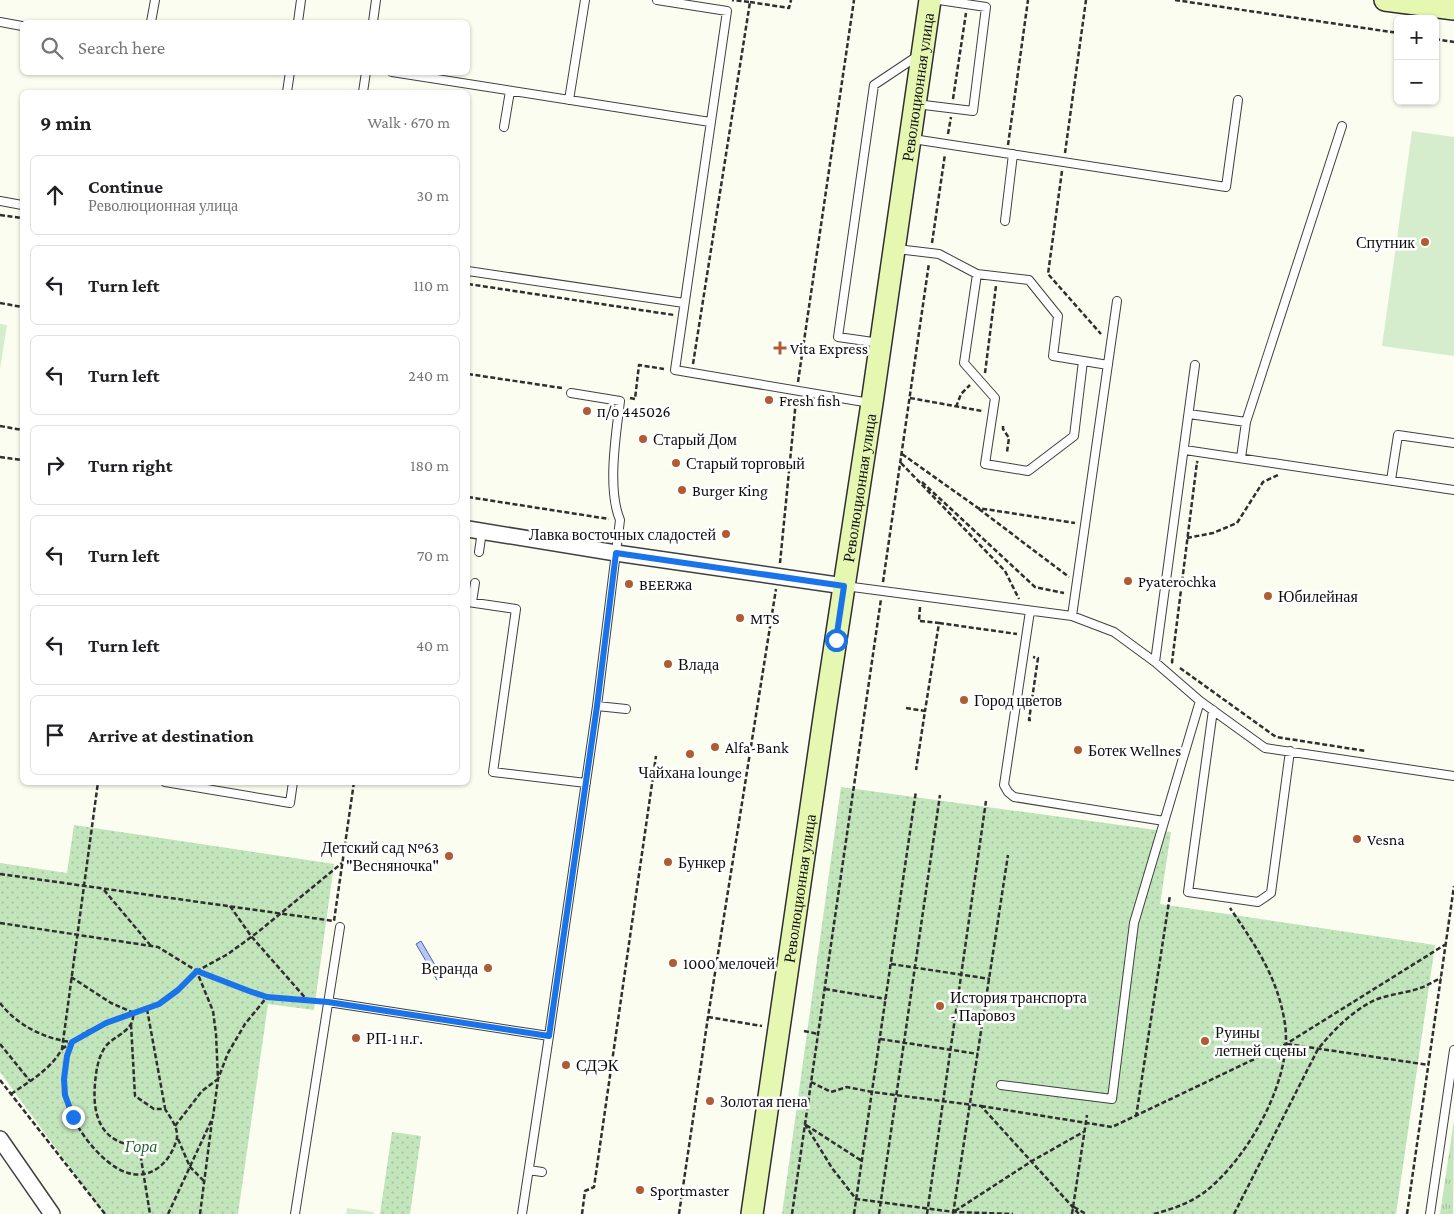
<!DOCTYPE html>
<meta charset="utf-8">
<style>
body{margin:0;font-family:"Crimson Pro",serif;background:#f2f2f2;color:#202124}
.controls{position:absolute;right:15px;top:15px;display:grid;overflow:hidden;border-radius:8px;box-shadow:0 1px 4px #0004}
.controls button{width:45px;height:45px;display:grid;place-items:center;padding:0;border:0;border-bottom:1px solid #e0e0e0;background:#fff;color:#202124;font:25px sans-serif}
.stop{position:absolute;width:15px;height:15px;margin:-11px;border:4px solid #1a73e8;border-radius:50%;background:#fff}
.stop.end{background:#1a73e8;border-color:#fff;box-shadow:0 1px 5px #0008}
.list{margin:0;padding:0;list-style:none}
h2{display:flex;justify-content:space-between;align-items:center;height:65px;margin:0;padding:0 20px;font-size:21px}
h2 small{font-size:16px;font-weight:400;color:#757577}
.list li{display:grid;grid-template-columns:32px 1fr auto;gap:15px;align-items:center;box-sizing:border-box;height:80px;margin:0 10px 10px;padding:0 10px;border:1px solid #e0e0e0;border-radius:8px}
.list b{display:block;font-size:19px;white-space:nowrap}
.list p{margin:0;font-size:16px;white-space:nowrap;color:#757577}
.list em{font-size:16px;font-style:normal;color:#757577}
.icon{flex:none;width:28px;height:28px;fill:none;stroke:currentColor;stroke-width:2;stroke-linecap:round;stroke-linejoin:round}
.map{position:relative;flex:none;width:1454px;height:1214px;overflow:hidden}
.search{position:absolute;background:#fff;box-shadow:0 1px 4px #0004;left:20px;top:20px;width:450px;height:55px;display:flex;align-items:center;gap:12px;box-sizing:border-box;padding:0 18px;border-radius:8px;color:#757577;font-size:19px}
.panel{position:absolute;background:#fff;box-shadow:0 1px 4px #0004;left:20px;top:90px;width:450px;height:695px;border-radius:8px}
.map>svg:first-child{display:block}
.grass{fill:url(#grass-tufts)}
.park{fill:url(#park-dots)}
.pitch{fill:#d6edcd}
.water{fill:url(#water-ripples);stroke:#4763c0}
.lines{fill:none;stroke-linecap:round;stroke-linejoin:round}
.service-casing{stroke:#404040;stroke-width:10}
.minor-casing{stroke:#404040;stroke-width:18}
.secondary-casing{stroke:#2f2f2f;stroke-width:24}
.path{stroke:#2f2f2f;stroke-width:2.5;stroke-dasharray:5 2.5;stroke-linecap:butt}
.service{stroke:#fff;stroke-width:8}
.minor{stroke:#fff;stroke-width:15}
.secondary{stroke:#e5f7b1;stroke-width:21}
.route{stroke:#1a73e8;stroke-width:6}
.poi-dot{fill:#b05b33;stroke:#fff;stroke-width:2}
.labels{text-anchor:middle;dominant-baseline:central;stroke-width:5;stroke-linejoin:round;paint-order:stroke}
.street-label{font-size:16px;fill:#0d0d0d;stroke:#fff}
.poi-label{font-size:16px;fill:#0d0d0d;stroke:#fff;text-anchor:start}
.park-label{font-size:16px;font-style:italic;fill:#245f2e;stroke:#fff}
</style>
<div class="map">
<svg width="1454" height="1214" viewBox="0 0 1454 1214">
<defs>
<pattern id="grass-tufts" width="24" height="20" patternUnits="userSpaceOnUse" patternTransform="scale(1.25)"><rect width="24" height="20" fill="#c2e5bc"/><path d="M3 7l-1-3M5 7V3M7 7l1-3M15 17l-1-3M17 17v-4M19 17l1-3" fill="none" stroke="#a6c3a0"/></pattern>
<pattern id="park-dots" width="8" height="8" patternUnits="userSpaceOnUse" patternTransform="scale(1.25)"><rect width="8" height="8" fill="#c2e5bc"/><path d="M2 2h.1M6 6h.1" fill="none" stroke="#a6c3a0" stroke-width="1.8" stroke-linecap="round"/></pattern>
<pattern id="water-ripples" width="26" height="14" patternUnits="userSpaceOnUse" patternTransform="scale(1.25)"><rect width="26" height="14" fill="#b9c7f0"/><path d="M2 4q2-2 4 0t4 0M15 11q2-2 4 0t4 0" fill="none" stroke="#9eaacd"/></pattern>
</defs>
<rect width="100%" height="100%" fill="#fbfdf0"/>
<!-- grass -->
<path class="grass" d="M1454 1120 1453 1214H1440Z"/>
<!-- park -->
<path class="park" d="M841 787 1171 832 1160 904 1435 945 1396 1214H782Z
M74 825 334 864 314 1010 268 1004 238 1214H104L0 1072V863L67 873Z
M392 1132 421 1136 410 1214H380Z"/>
<!-- pitch -->
<path class="pitch" d="M1412 131 1454 137V356L1382 346Z
M0 324 7 325 0 369Z
M347 1208 374 1212V1214H346Z"/>
<!-- water -->
<path class="water" d="M421 941 442 977 437 980 416 944Z"/>
<g class="lines">
<!-- service casing -->
<g class="service-casing">
<path id="service" d="M657 0 727 11 675 370 870 403
M0 22 22 26
M151 22 155 0
M298 22 301 0
M373 22 376 0
M392 72 710 122
M287 92 290 72
M363 92 366 72
M569 100 585 0
M916 104 973 111 986 7 939 0
M504 127 510 91
M913 139 1226 187 1238 100
M0 201 22 205
M1005 221 1013 154
M897 249 939 254 977 274 1029 280 1058 316 1053 356 1108 365
M468 271 684 303
M977 274 964 363 995 398 985 464 1028 471 1074 436 1083 361
M880 343 838 337 874 85 919 55
M1189 414 1246 422
M1185 450 1454 490
M1241 458 1246 422 1342 126
M1391 480 1398 435 1454 443
M479 552 482 531
M845 586 1072 616 1114 632 1155 662 1200 701 1265 748 1454 776
M468 602 516 609 493 772 586 783
M472 602 475 583
M1030 611 1004 785 1008 792 1014 797 1164 821
M1072 616 1117 301
M1155 662 1195 365
M597 706 626 709
M1213 710 1188 892 1258 902 1271 893 1290 751
M165 782 290 803 293 782
M328 1002 549 1036 522 1214
M549 1036 597 706 620 520C607 489 616 435 620 401L571 393
M1001 1085 1112 1099 1134 923 1200 701
M529 1170 542 1172
M295 1214 340 927
M1430 1214 1454 1050"/>
</g>
<!-- minor casing -->
<g class="minor-casing">
<path id="minor" d="M468 529 616 553 844 586
M0 1139 52 1214"/>
</g>
<!-- secondary casing -->
<g class="secondary-casing">
<g id="secondary">
<path d="M1385 0 1454 9"/>
<path id="s1" d="M752 1214 825 711 872 403 930 0"/>
</g>
</g>
<!-- path -->
<path class="path" d="M1175 0 1398 33
M750 2 789 8 791 0
M1435 39 1454 42
M953 99 966 13
M948 134 951 117
M1008 145 1028 0
M1065 153 1086 0
M1062 171 1048 274 1101 334
M0 215 22 218
M932 243 945 154
M468 284 674 315
M0 303 22 307
M693 364 750 2 732 0
M985 373 996 286
M468 374 562 388
M798 382 854 0
M630 398 635 399 639 365 664 369
M910 398 982 411
M956 407 961 394 970 385
M0 426 22 430
M1003 426V429L1009 438 1007 452
M902 454 978 508 1075 523
M0 457 22 460
M901 463 1005 571 1019 599
M922 482 1035 587 1064 593
M468 497 609 519
M979 509 1069 577
M1187 538 1213 533 1237 523 1263 482 1278 475
M780 563 796 400
M883 582 929 263
M920 607 919 621 939 623 925 711
M939 623 1017 634
M1173 663 1172 662 1197 462 1198 463
M1180 668 1276 737 1366 751
M906 708 925 711 916 770
M1031 720H1029L1038 658 1033 657
M0 874 334 921 354 782
M104 890 151 946
M230 906 251 936 308 1001
M0 923 158 947 197 971 249 991 267 997
M891 964 990 979
M71 977 111 1003 134 1013C133 1016 133 1021 131 1024 125 1034 112 1038 105 1047 98 1058 96 1071 95 1084 92 1117 102 1144 139 1146L150 1214
M825 989 886 999
M0 1003C17 1025 44 1039 72 1042 65 1059 61 1078 65 1095 70 1123 101 1165 128 1173 149 1179 166 1166 174 1147 175 1144 177 1140 177 1137 178 1127 170 1117 165 1109H154L135 1096 131 1024
M147 1009 165 1108
M708 1017 762 1026
M804 1031 818 1034
M880 1039 978 1054
M0 1044 30 1081
M1287 1044 1429 1065
M62 1049 86 1032 106 1023 159 1005 178 990 197 971 228 954 258 932 342 863
M0 1080 105 1214
M811 1082 831 1092 847 1087 872 1092 981 1106 1079 1214
M11 1094C30 1081 50 1070 62 1049L98 782
M981 1106 1112 1127 1286 1044 1446 944
M1136 1117 1170 895
M805 1124 832 1168 856 1199 954 1212 1013 1214
M806 1125 862 1161
M175 1126 202 1091 218 1079 216 1034 213 1011 197 972
M178 1139 190 1167 204 1181
M1074 1207 1086 1214
M955 1211 1032 1161 1085 1131
M168 1214 213 1117 218 1079 228 1053 245 1024 267 997 319 1002
M200 1214 212 1121
M582 1214 585 1191 594 1187 656 756
M679 1214 708 1017 776 589
M792 1214 881 599
M854 1214 916 791
M879 1214 940 795
M927 1214 986 801
M953 1214 1008 855
M1072 1214 1087 1115
M1154 1214C1172 1209 1191 1203 1206 1191 1248 1158 1293 1079 1285 1024 1278 978 1256 946 1230 908
M1234 1214 1318 1049C1333 1031 1350 1013 1371 1002 1386 994 1404 994 1420 988 1427 986 1434 981 1441 978
M1407 1214 1454 886"/>
<!-- service -->
<use href="#service" class="service"/>
<!-- minor -->
<use href="#minor" class="minor"/>
<!-- secondary -->
<use href="#secondary" class="secondary"/>
</g>
<g class="lines">
<!-- route -->
<path class="route" d="M73 1117 65 1095 64 1079 67 1056 72 1042 106 1023 159 1004 178 990 197 971 249 991 267 997 328 1002 549 1036 597 706 616 553 844 586 836 640"/>
</g>
<!-- markers -->
<g class="poi-dot">
<circle cx="1425" cy="242" r="5"/>
<path d="M777.5 340.5h5v5h5v5h-5v5h-5v-5h-5v-5h5z"/>
<circle cx="769" cy="400" r="5"/>
<circle cx="587" cy="411" r="5"/>
<circle cx="643" cy="439" r="5"/>
<circle cx="676" cy="463" r="5"/>
<circle cx="682" cy="490" r="5"/>
<circle cx="726" cy="534" r="5"/>
<circle cx="1128" cy="581" r="5"/>
<circle cx="629" cy="584" r="5"/>
<circle cx="1268" cy="596" r="5"/>
<circle cx="740" cy="618" r="5"/>
<circle cx="668" cy="664" r="5"/>
<circle cx="964" cy="700" r="5"/>
<circle cx="715" cy="747" r="5"/>
<circle cx="1078" cy="750" r="5"/>
<circle cx="690" cy="754" r="5"/>
<circle cx="1357" cy="839" r="5"/>
<circle cx="449" cy="856" r="5"/>
<circle cx="668" cy="862" r="5"/>
<circle cx="673" cy="963" r="5"/>
<circle cx="488" cy="968" r="5"/>
<circle cx="940" cy="1006" r="5"/>
<circle cx="356" cy="1038" r="5"/>
<circle cx="1205" cy="1041" r="5"/>
<circle cx="566" cy="1065" r="5"/>
<circle cx="710" cy="1101" r="5"/>
<circle cx="640" cy="1190" r="5"/>
</g>
<g class="labels">
<!-- street labels -->
<g class="street-label">
<text stroke="none"><textPath href="#s1" startOffset="1139">Революционная улица</textPath></text>
<text stroke="none"><textPath href="#s1" startOffset="734">Революционная улица</textPath></text>
<text stroke="none"><textPath href="#s1" startOffset="329">Революционная улица</textPath></text>
</g>
<!-- poi labels -->
<g class="poi-label">
<text x="1415" y="242" text-anchor="end">Спутник</text>
<text x="790" y="348">Vita Express</text>
<text x="779" y="400">Fresh fish</text>
<text x="597" y="411">п/о 445026</text>
<text x="653" y="439">Старый Дом</text>
<text x="686" y="463">Старый торговый</text>
<text x="692" y="490">Burger King</text>
<text x="716" y="534" text-anchor="end">Лавка восточных сладостей</text>
<text x="1138" y="581">Pyaterochka</text>
<text x="639" y="584">BEERжа</text>
<text x="1278" y="596">Юбилейная</text>
<text x="750" y="618">MTS</text>
<text x="678" y="664">Влада</text>
<text x="974" y="700">Город цветов</text>
<text x="725" y="747">Alfa-Bank</text>
<text x="1088" y="750">Ботек Wellnes</text>
<text x="690" y="772" text-anchor="middle">Чайхана lounge</text>
<text x="1367" y="839">Vesna</text>
<text x="439" y="847" text-anchor="end">Детский сад №63<tspan x="439" dy="18">"Весняночка"</tspan></text>
<text x="678" y="862">Бункер</text>
<text x="683" y="963">1000 мелочей</text>
<text x="478" y="968" text-anchor="end">Веранда</text>
<text x="950" y="997">История транспорта<tspan x="950" dy="18">- Паровоз</tspan></text>
<text x="1215" y="1032">Руины<tspan x="1215" dy="18">летней сцены</tspan></text>
<text x="366" y="1038">РП-1 н.г.</text>
<text x="576" y="1065">СДЭК</text>
<text x="720" y="1101">Золотая пена</text>
<text x="650" y="1190">Sportmaster</text>
</g>
<!-- park labels -->
<g class="park-label">
<text x="141" y="1146">Гора</text>
</g>
</g>
</svg>
<div class="controls">
<button>+</button>
<button>−</button>
</div>
<div class="stop" style="left:836px;top:640px"></div>
<div class="stop end" style="left:73px;top:1117px"></div>
<div class="search"><svg class="icon" aria-label="search" viewBox="0 0 24 24"><circle cx="10" cy="10" r="6"/><path d="M15 15l6 6"/></svg>Search here</div>
<section class="panel">
<h2>9 min<small>Walk · 670 m</small></h2>
<ul class="list">
<li><svg class="icon" aria-label="ahead" viewBox="0 0 24 24"><path d="M12 20V5M6 11l6-6 6 6"/></svg><div><b>Continue</b><p>Революционная улица</p></div><em>30 m</em></li>
<li><svg class="icon" aria-label="left" viewBox="0 0 24 24"><path d="M17 20v-9H6M10 6l-5 5 5 5"/></svg><div><b>Turn left</b></div><em>110 m</em></li>
<li><svg class="icon" aria-label="left" viewBox="0 0 24 24"><path d="M17 20v-9H6M10 6l-5 5 5 5"/></svg><div><b>Turn left</b></div><em>240 m</em></li>
<li><svg class="icon" aria-label="right" viewBox="0 0 24 24"><path d="M7 20v-9h11M14 6l5 5-5 5"/></svg><div><b>Turn right</b></div><em>180 m</em></li>
<li><svg class="icon" aria-label="left" viewBox="0 0 24 24"><path d="M17 20v-9H6M10 6l-5 5 5 5"/></svg><div><b>Turn left</b></div><em>70 m</em></li>
<li><svg class="icon" aria-label="left" viewBox="0 0 24 24"><path d="M17 20v-9H6M10 6l-5 5 5 5"/></svg><div><b>Turn left</b></div><em>40 m</em></li>
<li><svg class="icon" aria-label="arrive" viewBox="0 0 24 24"><path d="M6 21V4h12l-3 4 3 4H6"/></svg><div><b>Arrive at destination</b></div></li>
</ul>
</section>
</div>
